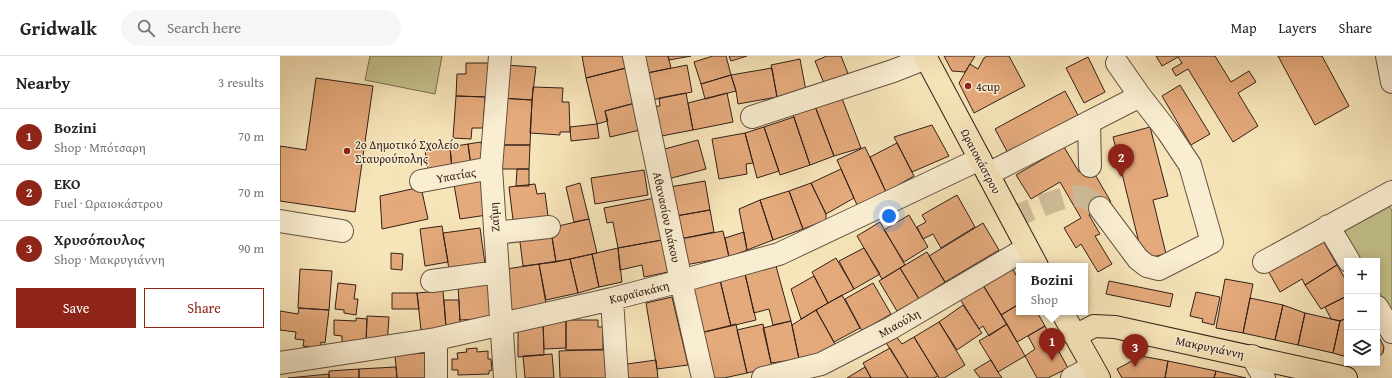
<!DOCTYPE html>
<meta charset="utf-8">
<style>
body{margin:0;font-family:"Gentium Book Plus",serif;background:#f6f6f6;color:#222}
.controls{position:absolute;right:12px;bottom:12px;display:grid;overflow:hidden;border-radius:0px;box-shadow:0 2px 10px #0003}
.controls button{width:36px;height:36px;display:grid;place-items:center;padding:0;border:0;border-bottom:1px solid #e0e0e0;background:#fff;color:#222;font:20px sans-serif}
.you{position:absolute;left:609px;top:160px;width:14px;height:14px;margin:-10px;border:3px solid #fff;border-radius:50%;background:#1a73e8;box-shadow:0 0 0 6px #1a73e833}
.badge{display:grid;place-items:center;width:26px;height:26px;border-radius:50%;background:#8f2418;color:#fff;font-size:13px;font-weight:700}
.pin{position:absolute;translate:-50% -33px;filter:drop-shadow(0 1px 2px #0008)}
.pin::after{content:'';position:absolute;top:21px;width:14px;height:12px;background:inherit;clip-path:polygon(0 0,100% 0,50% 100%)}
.popup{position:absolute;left:736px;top:207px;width:72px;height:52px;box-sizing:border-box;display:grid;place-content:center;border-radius:0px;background:#fff;filter:drop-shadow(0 1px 3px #0005);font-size:13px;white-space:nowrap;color:#767676}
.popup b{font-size:15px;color:#222}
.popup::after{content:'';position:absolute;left:50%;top:100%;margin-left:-8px;border:8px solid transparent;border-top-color:#fff}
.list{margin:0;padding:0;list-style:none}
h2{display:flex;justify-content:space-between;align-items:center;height:52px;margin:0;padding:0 16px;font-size:17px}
h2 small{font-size:13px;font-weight:400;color:#767676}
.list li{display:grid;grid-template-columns:26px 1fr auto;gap:12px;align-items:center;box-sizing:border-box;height:56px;padding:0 16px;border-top:1px solid #e0e0e0}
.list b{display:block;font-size:15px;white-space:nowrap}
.list p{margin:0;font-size:13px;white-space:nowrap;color:#767676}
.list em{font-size:13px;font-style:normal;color:#767676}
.actions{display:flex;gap:8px;padding:12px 16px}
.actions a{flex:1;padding:9px 0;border:1px solid #8f2418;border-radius:0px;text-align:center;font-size:14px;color:#8f2418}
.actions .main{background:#8f2418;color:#fff}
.icon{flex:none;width:22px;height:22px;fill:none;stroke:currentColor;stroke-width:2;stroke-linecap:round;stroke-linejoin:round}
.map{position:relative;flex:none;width:1112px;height:322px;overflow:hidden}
header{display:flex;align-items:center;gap:24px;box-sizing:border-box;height:56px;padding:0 20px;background:#fff;border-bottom:1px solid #e0e0e0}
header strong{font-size:19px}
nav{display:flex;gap:22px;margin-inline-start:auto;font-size:14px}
.search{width:280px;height:36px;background:#f6f6f6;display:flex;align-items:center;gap:10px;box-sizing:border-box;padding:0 14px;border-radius:22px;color:#767676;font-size:15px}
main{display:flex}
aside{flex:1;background:#fff}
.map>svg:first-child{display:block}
.green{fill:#c4c28b;stroke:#7b7152}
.building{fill:#e5aa7c;stroke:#322018}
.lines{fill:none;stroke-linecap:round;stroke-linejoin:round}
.minor-tunnel{stroke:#d0be9a;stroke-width:22;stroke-dasharray:22 11;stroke-linecap:butt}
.minor-casing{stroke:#635140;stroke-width:24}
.major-casing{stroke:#322018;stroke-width:24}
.minor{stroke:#faeed2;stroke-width:22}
.major{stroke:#f7e5ba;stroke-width:22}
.poi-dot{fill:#8f2418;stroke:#faeed2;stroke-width:1.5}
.labels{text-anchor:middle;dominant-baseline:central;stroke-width:3;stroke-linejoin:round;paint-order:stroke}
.poi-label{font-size:12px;fill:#322018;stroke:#faeed2;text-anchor:start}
.street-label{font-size:12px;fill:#322018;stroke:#faeed2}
</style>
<header>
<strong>Gridwalk</strong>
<div class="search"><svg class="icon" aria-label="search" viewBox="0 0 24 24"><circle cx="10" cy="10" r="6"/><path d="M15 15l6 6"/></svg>Search here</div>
<nav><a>Map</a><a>Layers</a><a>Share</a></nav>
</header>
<main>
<aside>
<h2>Nearby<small>3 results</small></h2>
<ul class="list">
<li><span class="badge">1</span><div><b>Bozini</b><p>Shop · Μπότσαρη</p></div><em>70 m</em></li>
<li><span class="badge">2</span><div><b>EKO</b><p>Fuel · Ωραιοκάστρου</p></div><em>70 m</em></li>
<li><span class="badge">3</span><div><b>Χρυσόπουλος</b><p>Shop · Μακρυγιάννη</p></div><em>90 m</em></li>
</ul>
<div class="actions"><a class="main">Save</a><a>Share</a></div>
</aside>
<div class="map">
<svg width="1112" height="322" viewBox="0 0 1112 322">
<rect width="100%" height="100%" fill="#f7e5ba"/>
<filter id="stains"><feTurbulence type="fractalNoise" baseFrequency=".005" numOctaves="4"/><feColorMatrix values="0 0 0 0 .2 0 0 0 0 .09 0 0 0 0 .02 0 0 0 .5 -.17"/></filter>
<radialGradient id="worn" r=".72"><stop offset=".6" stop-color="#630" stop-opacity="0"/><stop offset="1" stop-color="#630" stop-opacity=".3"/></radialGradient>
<!-- green -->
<path class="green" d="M90 0H162L155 38 85 24Z
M1108 147 1112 155V257L1097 232V205H1081L1065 177 1066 173Z"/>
<!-- building -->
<path class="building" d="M302 0H343L346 12 306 22Z
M362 0H388L391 12 367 17Z
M388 0H411L389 4Z
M433 0H446L451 19 421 28 414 6Z
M449 0H467L451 5Z
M547 0H561L569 20 545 30 535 5Z
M664 0H695L685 16 672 15Z
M707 0H729L745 30 694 57 679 27 690 8 698 13 704 2Z
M876 0H935L951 26 969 15 976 26 958 37 978 70 953 86 908 13 896 20 892 13 902 7 898 1 882 10Z
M998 0H1042L1069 50 1035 69Z
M808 1 825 36 804 47 786 12Z
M520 3 526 35 497 41 491 9Z
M186 7H211V41L176 40 177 18H186Z
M224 9 256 11 252 44 220 42Z
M407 9 412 36 372 44 367 17Z
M346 12 355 47 325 55 328 65 317 68 306 22Z
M492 12 497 41 458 48 456 35 451 19Z
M451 19 456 35 425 43 421 28Z
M36 22 93 30 75 156 0 145V90L26 94Z
M900 29 930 78 911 89 882 40Z
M253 31 283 32 282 46H289L290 76H280V79L250 77Z
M785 35 799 61 729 99 715 73Z
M406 37 413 74 376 81 371 51 380 50 379 42Z
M447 37 453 66 413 74 408 47Z
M176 40 205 41 203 72H192L191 83 173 82Z
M561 40 581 92 554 100 534 48Z
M220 42 252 44 250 89H218Z
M355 47 360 74 330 81 325 55Z
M535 50 554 100 530 109 513 59Z
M514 61 530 109 500 119 484 71Z
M317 68 319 82 291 85 290 71Z
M652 69 669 100 632 116 614 81Z
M484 71 499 115 477 122 465 77Z
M870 71 888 140 873 144 886 198 863 203 833 81Z
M465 77 473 107 466 108 467 118 439 123 432 83Z
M418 84 426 113 388 123 381 94Z
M201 86 204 108 191 110 188 88Z
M617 87 634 120 606 136 590 101Z
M188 88 191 110 172 113 170 91Z
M218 89H250L249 113H218Z
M170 91 172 113 148 116 145 94Z
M585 91 606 136 577 149 557 104Z
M784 91 799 116 810 110 831 146 809 159 820 178 815 180 832 208 818 216 801 188 796 192 784 172 801 162 780 126 751 143 736 119Z
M237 113H249V130H236Z
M561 113 574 142 546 158 531 127Z
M364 114 368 139 315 148 311 122Z
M200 119 207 159 180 163 173 123Z
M425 125 430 154 396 160 390 131Z
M300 127 309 163 294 166 286 131Z
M531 127 546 158V164L523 173 509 135Z
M255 128 257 138 265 137 269 168 234 172 229 131Z
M141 131 148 163 102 173 100 140Z
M509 135 523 173 493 184 480 144Z
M677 139 695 171 661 192 653 178 643 183 637 171 646 166 642 159Z
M375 142 382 184 338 192 333 166 327 167 324 152Z
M480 144 493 184 467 194 459 153Z
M430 154 434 176 400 183 396 160Z
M629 159 648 191 624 206 604 174Z
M309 163 317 197 276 206 272 181 276 180 274 171Z
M600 166 625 209 602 223 577 180Z
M703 167 719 194 665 226 649 200Z
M162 170 168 206 145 210 140 173Z
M200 172 205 208 169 213 163 177Z
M443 175 449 201 405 209 400 183Z
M464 176 467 194 449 201 445 182Z
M239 178 272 181 276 206 243 210Z
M1041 181 1057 209 1025 229 1022 223 1000 236 987 213Z
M382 184 393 215 364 221 362 209 340 214 338 192Z
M338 192 342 226 319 231 312 198Z
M584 192 600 218 574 233 559 205Z
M647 196 665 226 639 243 620 212Z
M111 197 123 198 122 214 111 213Z
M312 198 319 231 298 237 290 203Z
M556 202 574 233 548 247 532 216Z
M290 203 298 237 266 244 259 208Z
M259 208 266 248 227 255 220 214Z
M1057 209 1067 226V240L1041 253 1025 229Z
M496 210 511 265 493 269 489 253 474 257 465 218Z
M620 212 639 243 617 255 599 225Z
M732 212 739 224V248L721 259 703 229Z
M20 213 52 215 49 254 18 252Z
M465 218 476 264 451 270 440 224Z
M534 220 548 247 521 263 511 233Z
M945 223 973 228 963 277 936 272Z
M440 224 451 270 420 277 409 231Z
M829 225 893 238 890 251 826 238Z
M58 227 76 229 74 243H78L76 259 64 257V254L55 253Z
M213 227 216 262 180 264 178 230Z
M593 227 611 258 582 275 565 243Z
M703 229 727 268 709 280 703 270 699 273 680 243Z
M163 235 166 272 141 274 137 237Z
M916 236 940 241 934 269 922 266 923 263 910 260Z
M112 237H137L139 253H112Z
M562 239 580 272 554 286 536 254Z
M1067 240V262L1060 265 1051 263 1045 251Z
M392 241 408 309 377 313 366 247Z
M970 242 1003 249 995 284 963 277Z
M164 244H179L180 270 166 272Z
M739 248V256H757L765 270 737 286 721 259Z
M683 249 702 277 677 294 659 266Z
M1003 249 1025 257 1018 289 995 284Z
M19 252 49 254 45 287 41 286 40 292 23 290 24 284 15 283 16 276 0 274V255L18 258Z
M536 254 555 288 531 302 519 303 512 269Z
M1025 257 1060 265 1053 297 1018 289Z
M87 260 109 261 107 288 86 287Z
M76 262 87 263 86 287 62 286V280L54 279V264L76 265Z
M1067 262V301L1053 297 1060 265Z
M286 264V292L264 293 263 265Z
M286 264H318V271H323V294H286Z
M263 265 264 299 238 301V269Z
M511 265 519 303 491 307 483 272Z
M659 266 685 309 664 322H659L634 281Z
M456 268 467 317 444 322H430L420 277Z
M483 268 492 311 467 317 457 274Z
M727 268 745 300 718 316 699 285Z
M765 270 788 312 768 322H757L745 300 755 293 748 280Z
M1097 277 1104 291 1103 297 1097 302Z
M615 279 622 288 634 281 658 320 654 322H628L605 285Z
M197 292V296L208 295V303H211L212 314 209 315V318L178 319V314H172V303H178L177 297 187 296 186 293Z
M610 292 628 322H591L583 307Z
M329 293 330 322H280L279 295Z
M145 297 147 322H117L115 299Z
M272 298 274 322H245L243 300Z
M861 300 888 305 885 322H842L837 313Z
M376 304 378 322H342L340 309Z
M711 304 718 316 722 322H700L694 314Z
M888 305 936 315 934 322H885Z
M116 311 117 322H79V313Z
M585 311 591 322H567Z
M79 313V322H49V315Z
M936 315 966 322H934Z
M49 318V322H8Z"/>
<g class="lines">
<!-- minor-tunnel -->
<path class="minor-tunnel" d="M731 162C745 157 786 138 799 140 807 141 814 147 820 152"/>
<!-- minor casing -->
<g class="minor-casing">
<path id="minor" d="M220 0 211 112 225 322
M354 0 401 225 423 322
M1107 0 1112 26
M472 61 613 15 646 2
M809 66 810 110
M708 118 860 40
M141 125 211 112
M820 152 858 203 867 210 879 213 932 186 910 109 888 76 860 40 837 7
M0 165 62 175
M1048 170 1069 205
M215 177 269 171
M984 206 1112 136
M152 225 218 216
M332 243 337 322
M1097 251 1112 276
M156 283V322
M972 300 984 322
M0 307 156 283 332 243 401 225 499 198 700 103
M483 322 541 308 611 272 747 192
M792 322 812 311"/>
</g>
<!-- major casing -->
<g class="major-casing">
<path id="major" d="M645 0 757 210
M782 256 819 322
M795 280 814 270 835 271 1066 322"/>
</g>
<!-- minor -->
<use href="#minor" class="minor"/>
<!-- major -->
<use href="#major" class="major"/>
</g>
<!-- markers -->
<g class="poi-dot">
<circle cx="688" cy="30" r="4"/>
<circle cx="67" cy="95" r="4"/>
</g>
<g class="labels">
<!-- poi labels -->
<g class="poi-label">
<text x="696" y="30">4cup</text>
<text x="75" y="88">2ο Δημοτικό Σχολείο<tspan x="75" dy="14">Σταυρούπολης</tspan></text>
</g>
<!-- street labels -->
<g class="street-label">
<text transform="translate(701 105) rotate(62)">Ωραιοκάστρου</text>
<text transform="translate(176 119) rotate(-10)">Υπατίας</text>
<text transform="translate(214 161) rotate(-94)">Ζαΐμη</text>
<text transform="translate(387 161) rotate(78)">Αθανασίου Διάκου</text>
<text transform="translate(359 236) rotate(-14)">Καραϊσκάκη</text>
<text transform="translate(619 267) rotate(-29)">Μιαούλη</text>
<text transform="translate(930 291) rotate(12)">Μακρυγιάννη</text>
</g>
</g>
<rect width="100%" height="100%" filter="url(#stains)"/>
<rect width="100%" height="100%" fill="url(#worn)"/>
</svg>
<div class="controls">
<button>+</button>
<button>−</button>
<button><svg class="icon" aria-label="layers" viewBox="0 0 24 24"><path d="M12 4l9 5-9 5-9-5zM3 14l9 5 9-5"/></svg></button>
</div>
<div class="you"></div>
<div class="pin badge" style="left:772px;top:305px">1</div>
<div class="popup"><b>Bozini</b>Shop</div>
<div class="pin badge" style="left:841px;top:121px">2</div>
<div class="pin badge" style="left:855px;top:311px">3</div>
</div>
</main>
